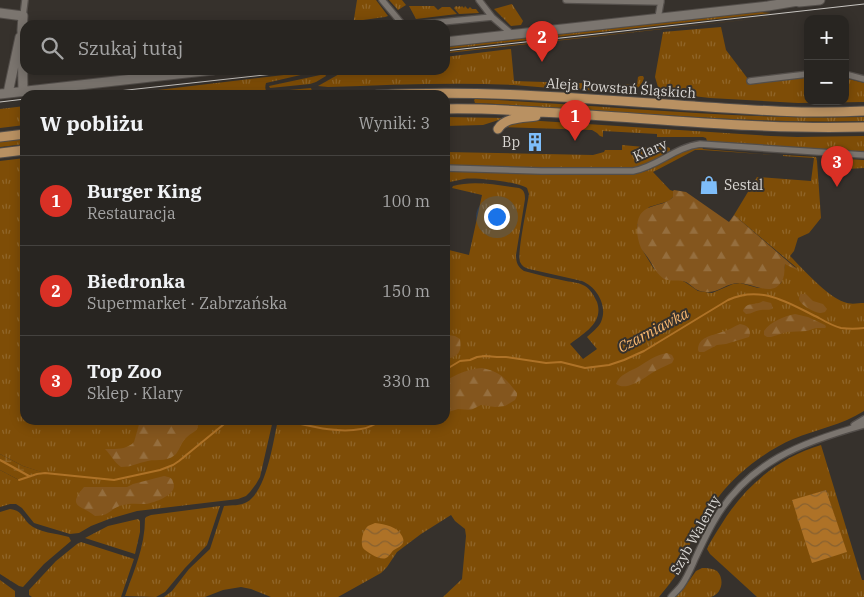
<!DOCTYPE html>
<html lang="pl">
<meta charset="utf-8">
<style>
body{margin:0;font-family:"IBM Plex Serif",serif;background:#34312e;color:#f1f3f6}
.controls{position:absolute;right:15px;top:15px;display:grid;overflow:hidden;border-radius:10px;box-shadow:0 2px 12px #0003}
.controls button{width:45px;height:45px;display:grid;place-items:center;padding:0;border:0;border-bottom:1px solid #44423f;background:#282521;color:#f1f3f6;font:25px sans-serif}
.you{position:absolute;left:496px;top:216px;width:18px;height:18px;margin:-12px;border:4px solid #fff;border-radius:50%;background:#1a73e8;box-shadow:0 0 0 8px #1a73e833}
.badge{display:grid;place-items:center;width:32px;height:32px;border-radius:50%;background:#d93025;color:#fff;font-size:16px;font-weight:700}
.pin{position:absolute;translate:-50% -41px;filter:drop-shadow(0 1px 2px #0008)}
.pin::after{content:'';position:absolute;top:26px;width:18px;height:15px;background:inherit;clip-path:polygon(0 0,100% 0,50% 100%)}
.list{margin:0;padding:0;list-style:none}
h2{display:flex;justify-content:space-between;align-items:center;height:65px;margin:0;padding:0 20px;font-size:21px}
h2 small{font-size:16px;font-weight:400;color:#a5a5a5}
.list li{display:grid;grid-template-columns:32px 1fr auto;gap:15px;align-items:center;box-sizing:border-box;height:90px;padding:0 20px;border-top:1px solid #44423f}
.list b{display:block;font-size:19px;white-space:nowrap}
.list p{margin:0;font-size:16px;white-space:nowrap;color:#a5a5a5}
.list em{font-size:16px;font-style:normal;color:#a5a5a5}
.icon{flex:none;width:28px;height:28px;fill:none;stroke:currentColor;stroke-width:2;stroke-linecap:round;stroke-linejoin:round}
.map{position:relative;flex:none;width:864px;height:597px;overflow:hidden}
.search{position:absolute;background:#282521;box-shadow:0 2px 12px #0003;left:20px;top:20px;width:430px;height:55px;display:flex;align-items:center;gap:12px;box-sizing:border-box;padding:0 18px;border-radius:15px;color:#a5a5a5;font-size:19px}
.panel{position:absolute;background:#282521;box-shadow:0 2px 12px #0003;left:20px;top:90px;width:430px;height:335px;border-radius:15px}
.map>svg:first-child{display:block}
.grass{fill:url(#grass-tufts);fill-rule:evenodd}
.forest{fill:url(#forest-firs)}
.wetland{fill:url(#wetland-marsh)}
.water{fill:url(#water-waves)}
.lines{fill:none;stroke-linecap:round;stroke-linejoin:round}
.stream{stroke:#ae7227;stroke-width:2}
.street-casing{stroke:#534e4a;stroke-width:8}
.secondary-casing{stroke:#534e4a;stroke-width:11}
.primary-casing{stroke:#534e4a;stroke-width:11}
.street{stroke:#7b756f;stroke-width:5.5}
.secondary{stroke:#7b756f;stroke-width:9}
.primary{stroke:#b99162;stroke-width:9}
.tram{stroke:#c8c5c1;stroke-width:1}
.labels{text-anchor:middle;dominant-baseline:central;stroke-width:4;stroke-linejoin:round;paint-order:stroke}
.street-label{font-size:14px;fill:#dbd8d4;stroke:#36312c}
.poi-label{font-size:14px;fill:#dbd8d4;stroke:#36312c;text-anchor:end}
.water-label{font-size:15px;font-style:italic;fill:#f9b870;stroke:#36312c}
</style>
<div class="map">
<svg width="864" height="597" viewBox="0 0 864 597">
<defs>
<pattern id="grass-tufts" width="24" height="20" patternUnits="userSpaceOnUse" patternTransform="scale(1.25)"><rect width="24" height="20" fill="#7e4d07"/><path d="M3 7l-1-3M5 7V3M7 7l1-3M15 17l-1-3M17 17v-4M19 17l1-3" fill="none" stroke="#90662a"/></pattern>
<pattern id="forest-firs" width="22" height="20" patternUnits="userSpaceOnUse" patternTransform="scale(1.25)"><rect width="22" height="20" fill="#84561e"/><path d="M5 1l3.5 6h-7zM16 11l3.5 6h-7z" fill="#956e3e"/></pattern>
<pattern id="wetland-marsh" width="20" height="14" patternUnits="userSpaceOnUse" patternTransform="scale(1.25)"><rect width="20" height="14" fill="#7e4d07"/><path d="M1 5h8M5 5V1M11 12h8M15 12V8" fill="none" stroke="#90662a"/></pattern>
<pattern id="water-waves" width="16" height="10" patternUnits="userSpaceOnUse" patternTransform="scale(1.25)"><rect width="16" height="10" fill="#ae7227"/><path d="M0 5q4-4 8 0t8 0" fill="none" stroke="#886130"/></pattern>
</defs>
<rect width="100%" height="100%" fill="#36312c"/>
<!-- grass -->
<path class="grass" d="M357 0H376L388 16 385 17 363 20 364 25H353Z
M389 0H402L406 5 398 10Z
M512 4 523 21 521 25 511 26 494 9Z
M409 6H434L438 10 442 7H450L457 14 416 19Z
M456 6 458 7 459 6 461 7 462 6 464 8 465 6 468 9 470 7 472 9H476L479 13 459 14 454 8Z
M760 12 771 13 447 49V47Z
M770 17 448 53V52Z
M721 27 726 50 748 79 749 84 808 77V101H845V78L864 83V102L798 103 710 98 667 93 658 87 655 77 663 32Z
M511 49 514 81 637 85 638 77 640 76H643L644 78C642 84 639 89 632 90 617 93 601 91 586 90 562 89 538 87 514 85 452 82 390 85 328 87L318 86 341 73 361 70H445V57Z
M318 71 266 83C265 87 265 89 267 92L311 88 312 91 276 95H116Z
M325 74 326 76 316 82 310 84 270 88 269 86Z
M475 99C605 105 734 120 864 117V121C734 124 605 109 475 103L474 100Z
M25 106V125L0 128V109Z
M445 117 505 118 483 125 445 126Z
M525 120 771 136 797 137 864 136V152L707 141 706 138 703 137H657V134L603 131V137L600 136 597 133 592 130 504 127 507 123Z
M25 139V144L0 147V142Z
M622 145 644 147 650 149H658L659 146 667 147 670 148V151L647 164 632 168H544L445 165V152L593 155 604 152 605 150H622Z
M699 147H702L703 149 773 155 702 150H695L653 172 670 190 673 191V197L669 201 649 207 637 225 643 251 654 269 685 282 698 291 712 293 733 284 740 283 758 288H773L781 283 783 277 785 263 797 268 734 215 757 177 811 181 814 158 783 156V155L816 157 817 161 821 218 809 233 798 238 794 251 790 256C803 269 828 297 844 302 851 305 858 303 864 303V411C842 425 817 429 793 439 767 450 737 473 720 495 708 510 698 527 690 544 687 553 684 561 680 569 674 579 666 588 659 597H443L462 579 466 536 465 529 455 521 451 515 421 534 397 552 387 567 381 573 338 597H271L251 589 241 587 223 590 205 597H164L172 591 189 569 210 549 224 506C232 505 240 506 247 502 267 490 273 442 278 420H337L351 423 361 424 372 420H445V266L449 250 469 255 482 195 452 188 453 186C474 180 497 185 519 188 524 190 525 193 525 199L516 255C516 263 518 267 524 271 538 275 552 278 566 281 572 282 580 283 585 286 591 290 594 296 597 302 604 323 584 333 570 344L583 359 597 349 587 337C592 332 598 328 601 322 608 306 597 287 582 281L529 269C525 268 522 266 520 262 517 253 527 207 529 194L527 188C519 182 475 177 464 179 458 180 451 182 445 183V171L544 174 632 175 649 170 683 152Z
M25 158V420H273L260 477 256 484 250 492 246 496 238 499 137 511 109 519 91 526 79 533 70 534 34 523 22 508 16 504H10L0 507V470L19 480 44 473 23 466 0 454V161Z
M830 158 864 160V168L830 170 827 169V163Z
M821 445 862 580H864V597H757L710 554 707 549C711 540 716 533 721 525 744 487 777 458 821 445ZM826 490 846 552 838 554 792 501Z
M220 506 207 545 185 568 165 592 156 597 125 596C134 571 145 546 145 519L146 517 151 515Z
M10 509C21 510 22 517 29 524 39 533 56 533 69 537L71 541 44 564 23 587 19 586 0 574V512Z
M138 519 140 521V532L135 554 85 538 108 526Z
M81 542 134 559 121 597H32L29 595V590L56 561 77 544Z
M702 568C707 568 712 568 717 571 725 579 722 594 711 597 704 597 684 597 675 597L686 585 696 571Z
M0 580 15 591V597H0Z"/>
<!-- forest -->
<path class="forest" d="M674 190 686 192 729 222 734 215 799 271 785 264C784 269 785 274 783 279 774 299 753 283 738 283 727 283 718 293 706 292 695 291 694 287 686 282 679 279 671 282 664 279 657 274 654 268 650 261 647 256 644 253 641 248 637 239 635 224 640 215 648 203 664 207 673 197V191Z
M800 294H806L813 301 823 304 827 309 825 312C824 312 822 313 821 313 815 313 800 305 799 299 799 297 800 296 800 294Z
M763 301 771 303 773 308C769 311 767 309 761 310 756 310 752 314 746 314L743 311C746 301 756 306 763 301Z
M795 314 808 317 825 325 826 327 825 328H816L807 331 787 332 771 337H767L764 335V331C770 322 784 316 795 314Z
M740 324C746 325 750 327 750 334L749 337 726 344 717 345 704 352H699L698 350C698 337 711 336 722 332 728 331 734 326 740 324Z
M449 335 455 336 460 339C462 353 458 357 445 359V337Z
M667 353 672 355 674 359 672 363C668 365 665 366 661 368 649 373 629 393 616 384 620 374 629 372 638 367 648 361 655 355 667 353Z
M482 368C501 372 505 378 517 393V396L515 400 505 406 495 407 481 405 471 410 458 409 445 413V381C457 374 468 369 482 368Z
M143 420H197C201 432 192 431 186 438 181 442 180 450 175 455 165 463 154 458 144 462 134 464 132 467 121 467 114 462 111 455 105 449 116 449 126 450 134 442L140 421Z
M164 476C168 477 172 477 173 482 179 494 156 502 146 504 139 504 130 503 123 505 110 508 111 516 95 516 82 505 66 508 84 487H127L133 484Z"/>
<!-- wetland -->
<path class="wetland" d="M0 454 23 466 45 473 37 474 19 480 0 470Z"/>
<!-- water -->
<path class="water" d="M826 490 847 552 812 563 792 500Z
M375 523C385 524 398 527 402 536 403 538 404 540 403 543 402 546 397 548 394 550 391 552 390 556 386 558 381 561 366 552 363 548 360 542 363 530 368 526 370 525 373 524 375 523Z"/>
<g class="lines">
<!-- stream -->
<path class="stream" d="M445 370 460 361 470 360 477 357 485 356 497 357H506L546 363 561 362 585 368 609 365 624 360 644 351 728 300C762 284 790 304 819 318 826 322 833 326 841 328 848 329 857 329 864 328
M283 420C307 425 336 434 361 429 369 428 376 424 383 420
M0 460 29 476
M19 480 37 474 45 473 114 480 160 470 173 465 179 461 229 420"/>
<!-- street casing -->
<g class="street-casing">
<path id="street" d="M382 0 403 25
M479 0 492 17
M566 0 661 2
M23 16 25 0
M658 18 661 1
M412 25 492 17 513 35
M845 74 864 79
M750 81 808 74
M445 168 541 171H633C657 167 675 147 700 144L864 155
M854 425 864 419
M671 597C674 593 678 590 681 586 687 578 691 568 695 559 701 546 707 533 714 521 748 462 802 442 864 425"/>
</g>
<!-- secondary casing -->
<g class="secondary-casing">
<path id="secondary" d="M799 2 820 0
M0 13 23 16 22 30 23 91
M445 42 768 6 804 0
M8 93 20 37
M0 94 213 70"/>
</g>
<!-- primary casing -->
<g class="primary-casing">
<path id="primary" d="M377 95C483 89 588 99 694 106 751 110 807 114 864 111
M445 109C483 108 521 111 559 113 661 119 762 130 864 127
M498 129C505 117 523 118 536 116
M0 137 25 134
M0 153 25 150"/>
</g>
<!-- street -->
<use href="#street" class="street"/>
<!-- secondary -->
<use href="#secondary" class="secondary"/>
<!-- primary -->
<use href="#primary" class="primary"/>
<!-- tram -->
<path class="tram" d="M445 51 864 4
M56 95 88 91
M82 95 310 70
M0 102 25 99"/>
</g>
<!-- icons -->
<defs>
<g id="building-bare" transform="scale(1.5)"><path d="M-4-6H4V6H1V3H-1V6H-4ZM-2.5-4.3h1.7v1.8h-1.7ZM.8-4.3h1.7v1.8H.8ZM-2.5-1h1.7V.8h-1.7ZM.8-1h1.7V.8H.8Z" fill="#7ebdf9" stroke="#36312c" stroke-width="2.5" paint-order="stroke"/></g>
<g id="shop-bare" transform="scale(1.5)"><path d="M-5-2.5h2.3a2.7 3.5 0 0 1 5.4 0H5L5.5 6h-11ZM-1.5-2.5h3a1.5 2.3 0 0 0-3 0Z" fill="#7ebdf9" stroke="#36312c" stroke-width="2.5" paint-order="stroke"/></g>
</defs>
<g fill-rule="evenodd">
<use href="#building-bare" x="535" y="142"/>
<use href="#shop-bare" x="709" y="185"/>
</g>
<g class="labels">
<!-- street labels -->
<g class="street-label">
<text transform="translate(621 88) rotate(4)">Aleja Powstań Śląskich</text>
<text transform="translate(650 150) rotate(-24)">Klary</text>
<text transform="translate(695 535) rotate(-61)">Szyb Walenty</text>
</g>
<!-- poi labels -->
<g class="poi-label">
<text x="520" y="142">Bp</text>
<text x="724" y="185" text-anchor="start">Sestal</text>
</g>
<!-- water labels -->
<g class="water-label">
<text transform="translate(653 330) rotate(-28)">Czarniawka</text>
</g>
</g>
</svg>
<div class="controls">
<button>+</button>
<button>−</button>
</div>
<div class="you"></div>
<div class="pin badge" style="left:575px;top:141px">1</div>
<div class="pin badge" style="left:542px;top:62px">2</div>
<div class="pin badge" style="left:837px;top:187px">3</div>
<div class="search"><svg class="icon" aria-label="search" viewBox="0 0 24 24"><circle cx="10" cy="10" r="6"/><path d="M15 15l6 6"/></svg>Szukaj tutaj</div>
<section class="panel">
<h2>W pobliżu<small>Wyniki: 3</small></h2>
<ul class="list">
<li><span class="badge">1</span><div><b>Burger King</b><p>Restauracja</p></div><em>100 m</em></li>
<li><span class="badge">2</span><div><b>Biedronka</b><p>Supermarket · Zabrzańska</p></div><em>150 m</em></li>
<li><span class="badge">3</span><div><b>Top Zoo</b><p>Sklep · Klary</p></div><em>330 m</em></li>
</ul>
</section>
</div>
